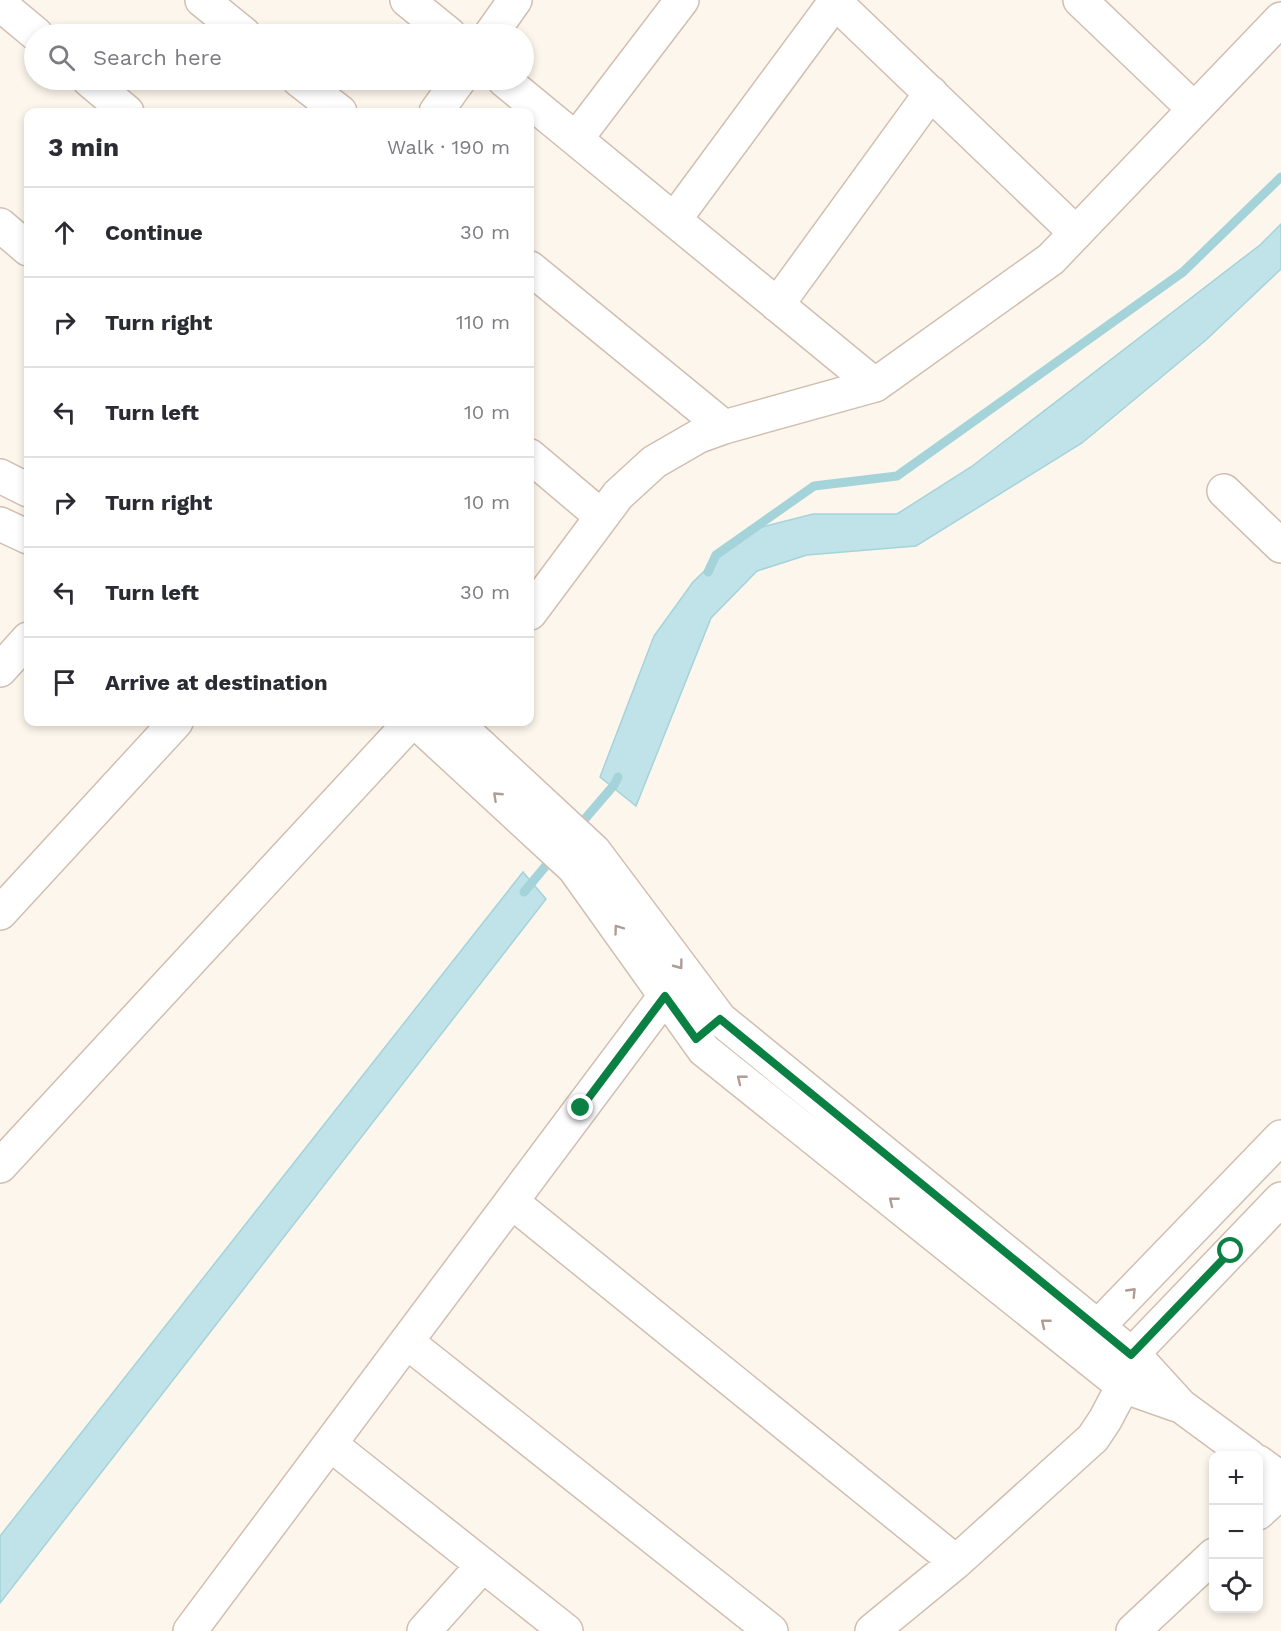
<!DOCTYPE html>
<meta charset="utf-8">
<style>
body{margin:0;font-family:"Work Sans",sans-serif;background:#f7f7f7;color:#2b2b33}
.controls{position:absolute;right:18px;bottom:18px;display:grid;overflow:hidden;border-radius:12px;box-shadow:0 3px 9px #0003}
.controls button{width:54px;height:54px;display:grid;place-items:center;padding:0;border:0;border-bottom:2px solid #e1e1e2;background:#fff;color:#2b2b33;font:30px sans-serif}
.stop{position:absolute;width:18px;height:18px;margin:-14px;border:4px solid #0b8043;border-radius:50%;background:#fff}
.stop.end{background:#0b8043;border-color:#fff;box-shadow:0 2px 6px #0008}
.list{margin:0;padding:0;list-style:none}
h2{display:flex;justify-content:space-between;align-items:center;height:78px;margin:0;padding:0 24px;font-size:26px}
h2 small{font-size:20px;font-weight:400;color:#7c7c81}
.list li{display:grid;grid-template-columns:39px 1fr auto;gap:18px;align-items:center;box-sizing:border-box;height:90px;padding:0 24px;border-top:2px solid #e1e1e2}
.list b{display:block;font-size:22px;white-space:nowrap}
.list em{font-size:20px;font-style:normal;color:#7c7c81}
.icon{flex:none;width:33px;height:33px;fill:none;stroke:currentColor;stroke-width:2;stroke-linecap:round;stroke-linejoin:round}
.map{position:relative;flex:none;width:1281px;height:1631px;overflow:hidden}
.search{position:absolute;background:#fff;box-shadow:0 3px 9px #0003;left:24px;top:24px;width:510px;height:66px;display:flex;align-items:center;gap:15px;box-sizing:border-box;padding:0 21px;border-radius:33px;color:#7c7c81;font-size:22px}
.panel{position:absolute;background:#fff;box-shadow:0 3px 9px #0003;left:24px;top:108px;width:510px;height:618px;border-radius:12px}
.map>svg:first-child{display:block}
.water{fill:#bfe3e8;stroke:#a5d3da;stroke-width:1.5}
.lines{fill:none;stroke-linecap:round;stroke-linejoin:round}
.stream{stroke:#a5d3da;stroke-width:9}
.minor-casing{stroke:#d1beb0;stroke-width:36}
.tertiary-casing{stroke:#d1beb0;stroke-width:36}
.minor{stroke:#fff;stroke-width:33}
.tertiary{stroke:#fff;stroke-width:33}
.oneway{stroke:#af9d94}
.route{stroke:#0b8043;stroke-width:8}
</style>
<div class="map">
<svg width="1281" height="1631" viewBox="0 0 1281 1631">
<rect width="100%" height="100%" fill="#fdf6ec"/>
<!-- water -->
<path class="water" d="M1281 224V269L1206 340 1082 443 916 546 807 555 757 571 711 618 636 806 600 777 654 636 693 582 746 531 813 514H897L971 467 1260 245Z
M523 872 546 899 0 1603V1536Z"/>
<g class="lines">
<!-- stream -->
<path class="stream" d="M708 572 716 555 814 486 897 476 1183 272 1281 177
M578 827 614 785 618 777
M524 892 554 856"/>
<!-- minor casing -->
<g class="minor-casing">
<path id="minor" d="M202 0 244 34
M407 0 449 34
M833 0 1076 233
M1080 0 1194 109
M0 4 36 34
M491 34 515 0
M89 80 127 112
M299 80 340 112
M504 80 875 385
M436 112 459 80
M576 139 682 0
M674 220 835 2
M0 225 28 249
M530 268 724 427
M777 305 931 93
M530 456 601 516
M1224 491 1281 546
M530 613 618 495 654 462 699 436 724 427 875 385 1051 259 1281 19
M0 670 28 639
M0 913 176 722
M0 1166 411 722
M512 1202 956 1562
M407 1342 771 1631
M330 1444 566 1631
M1258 1513 1281 1492
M190 1631 665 996
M424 1631 483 1565
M872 1631 956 1562 1093 1438 1105 1420 1123 1386
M1133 1631 1214 1555"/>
</g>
<!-- tertiary casing -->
<g class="tertiary-casing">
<path id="tertiary" d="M0 476 28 490
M0 524 28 537
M416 722 574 868 704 1050 1123 1386 1177 1405
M455 722 594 851 720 1019 1140 1361 1181 1406 1249 1456
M1082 1343 1281 1137
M1116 1371 1281 1199
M1258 1462 1281 1479"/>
</g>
<!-- minor -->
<use href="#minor" class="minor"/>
<!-- tertiary -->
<use href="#tertiary" class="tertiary"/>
</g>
<!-- one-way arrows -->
<defs><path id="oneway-chevron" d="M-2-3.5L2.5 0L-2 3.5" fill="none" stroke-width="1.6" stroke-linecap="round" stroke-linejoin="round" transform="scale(1.5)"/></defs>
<g class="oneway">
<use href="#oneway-chevron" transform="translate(497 796) rotate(-137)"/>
<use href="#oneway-chevron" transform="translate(618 929) rotate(-126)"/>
<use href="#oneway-chevron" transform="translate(679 965) rotate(53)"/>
<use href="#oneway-chevron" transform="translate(741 1079) rotate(-141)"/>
<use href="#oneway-chevron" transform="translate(893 1201) rotate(-141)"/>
<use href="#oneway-chevron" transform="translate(1132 1292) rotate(-46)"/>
<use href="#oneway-chevron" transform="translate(1045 1323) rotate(-141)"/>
</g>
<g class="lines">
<!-- route -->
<path class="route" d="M581 1108 665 996 696 1039 720 1019 1131 1355 1231 1251"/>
</g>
</svg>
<div class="controls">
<button>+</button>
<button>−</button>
<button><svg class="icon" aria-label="locate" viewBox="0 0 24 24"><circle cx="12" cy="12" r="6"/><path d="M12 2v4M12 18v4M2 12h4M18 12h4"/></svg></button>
</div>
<div class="stop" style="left:1231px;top:1251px"></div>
<div class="stop end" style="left:581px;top:1108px"></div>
<div class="search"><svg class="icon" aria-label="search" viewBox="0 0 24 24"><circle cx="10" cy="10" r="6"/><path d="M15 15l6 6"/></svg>Search here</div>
<section class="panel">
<h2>3 min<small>Walk · 190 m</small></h2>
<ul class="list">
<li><svg class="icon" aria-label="ahead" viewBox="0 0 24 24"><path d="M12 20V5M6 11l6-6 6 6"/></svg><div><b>Continue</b></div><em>30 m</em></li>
<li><svg class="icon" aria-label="right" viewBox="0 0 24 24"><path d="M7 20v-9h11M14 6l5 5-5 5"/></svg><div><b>Turn right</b></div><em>110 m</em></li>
<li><svg class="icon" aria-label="left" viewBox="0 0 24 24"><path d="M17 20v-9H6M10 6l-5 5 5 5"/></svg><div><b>Turn left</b></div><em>10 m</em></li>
<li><svg class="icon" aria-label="right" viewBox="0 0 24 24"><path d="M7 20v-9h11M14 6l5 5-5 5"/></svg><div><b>Turn right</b></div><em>10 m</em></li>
<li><svg class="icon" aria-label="left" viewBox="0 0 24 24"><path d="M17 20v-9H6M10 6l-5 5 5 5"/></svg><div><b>Turn left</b></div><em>30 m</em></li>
<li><svg class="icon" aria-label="arrive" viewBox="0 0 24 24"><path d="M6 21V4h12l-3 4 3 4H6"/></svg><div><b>Arrive at destination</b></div></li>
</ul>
</section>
</div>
